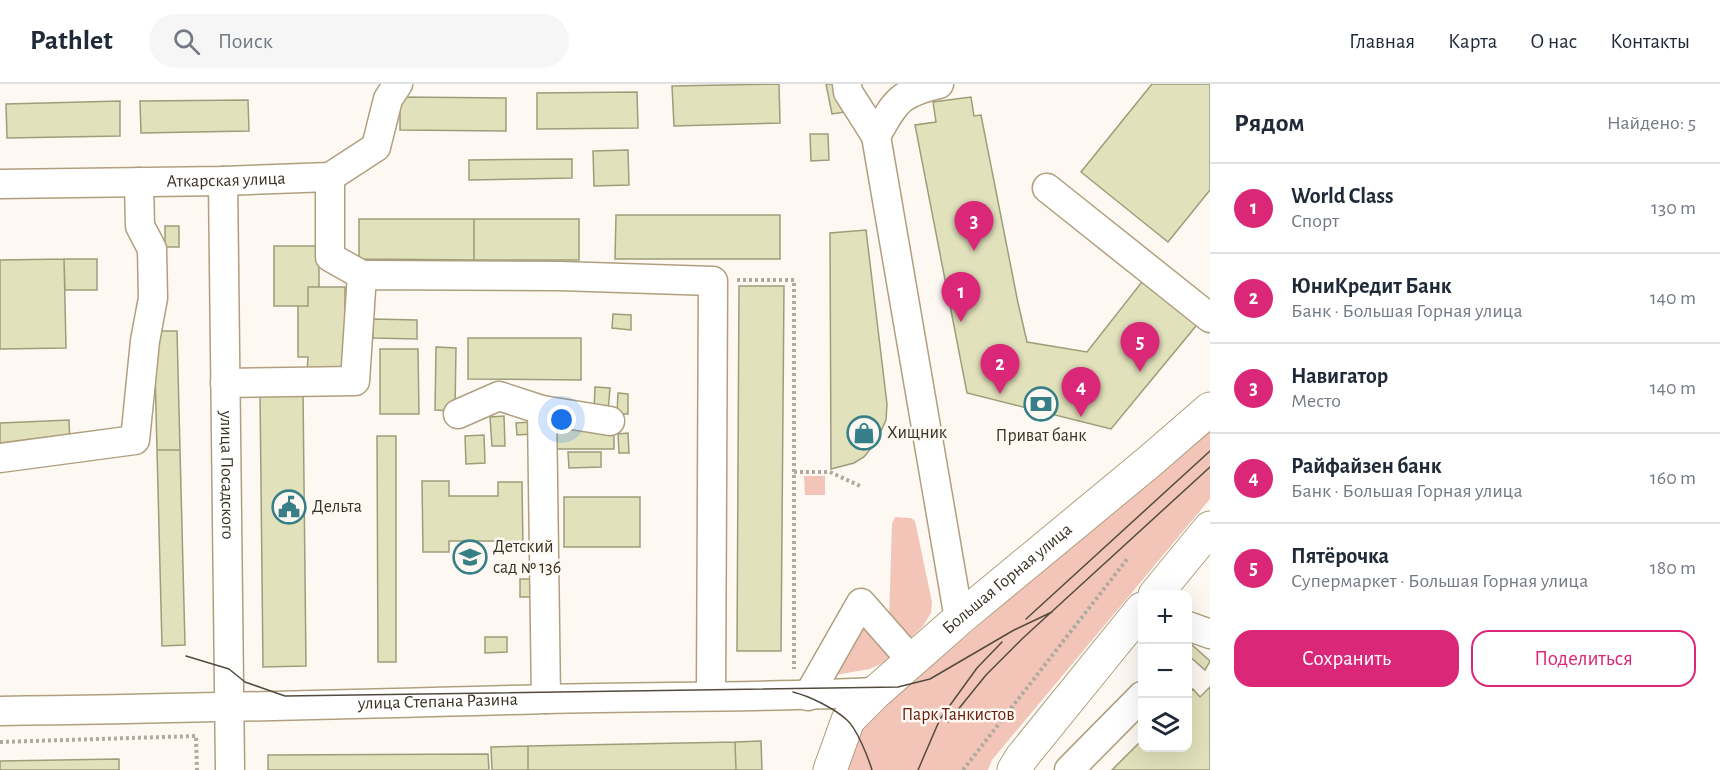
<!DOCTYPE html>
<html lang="ru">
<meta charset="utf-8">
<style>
body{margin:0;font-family:"Alegreya Sans",sans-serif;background:#f6f6f7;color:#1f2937}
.controls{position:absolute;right:18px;bottom:18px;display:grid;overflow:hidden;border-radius:12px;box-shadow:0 6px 24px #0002}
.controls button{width:54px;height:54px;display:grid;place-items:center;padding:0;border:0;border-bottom:2px solid #e0e1e3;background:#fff;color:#1f2937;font:30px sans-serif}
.you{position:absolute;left:562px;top:336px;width:21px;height:21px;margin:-15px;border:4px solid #fff;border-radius:50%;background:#1a73e8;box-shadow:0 0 0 9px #1a73e833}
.badge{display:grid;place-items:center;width:39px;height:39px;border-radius:50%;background:#db2777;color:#fff;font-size:20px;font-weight:700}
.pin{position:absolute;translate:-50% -50px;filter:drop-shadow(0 2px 3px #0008)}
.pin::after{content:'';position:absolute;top:32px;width:21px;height:18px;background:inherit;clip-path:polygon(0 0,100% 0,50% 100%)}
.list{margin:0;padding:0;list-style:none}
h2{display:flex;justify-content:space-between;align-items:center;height:78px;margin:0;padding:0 24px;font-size:26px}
h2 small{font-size:20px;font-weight:400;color:#747a83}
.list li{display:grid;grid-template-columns:39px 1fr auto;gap:18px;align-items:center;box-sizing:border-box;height:90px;padding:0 24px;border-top:2px solid #e0e1e3}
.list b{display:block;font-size:22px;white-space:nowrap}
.list p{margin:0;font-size:20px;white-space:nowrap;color:#747a83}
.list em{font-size:20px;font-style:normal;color:#747a83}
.actions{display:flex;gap:12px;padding:18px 24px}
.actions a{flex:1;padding:14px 0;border:2px solid #db2777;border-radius:18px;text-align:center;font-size:21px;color:#db2777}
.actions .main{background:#db2777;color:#fff}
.icon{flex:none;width:33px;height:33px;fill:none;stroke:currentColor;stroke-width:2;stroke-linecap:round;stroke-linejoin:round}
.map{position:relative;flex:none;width:1210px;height:686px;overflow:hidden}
header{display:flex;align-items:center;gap:36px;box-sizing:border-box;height:84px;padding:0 30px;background:#fff;border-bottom:2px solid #e0e1e3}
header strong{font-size:28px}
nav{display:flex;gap:33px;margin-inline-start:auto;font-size:21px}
.search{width:420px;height:54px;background:#f6f6f7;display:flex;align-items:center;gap:15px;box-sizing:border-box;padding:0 21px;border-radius:33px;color:#747a83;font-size:22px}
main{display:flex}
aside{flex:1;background:#fff}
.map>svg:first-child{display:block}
.green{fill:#f3c5b9}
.building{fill:#e1e1bc;stroke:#9d9d7a;stroke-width:1.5}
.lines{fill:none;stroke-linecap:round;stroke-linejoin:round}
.minor-casing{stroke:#b09f7f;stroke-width:31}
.major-casing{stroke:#b09f7f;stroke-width:35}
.path{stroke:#afaaa0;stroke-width:4;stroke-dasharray:3 3;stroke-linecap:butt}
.minor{stroke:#fff;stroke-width:28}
.major{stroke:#fff;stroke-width:33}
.tram{stroke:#524b3e;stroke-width:1.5}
.labels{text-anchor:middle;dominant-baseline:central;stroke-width:5;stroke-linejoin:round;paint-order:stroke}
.street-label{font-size:18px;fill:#3a3325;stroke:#fdf9f2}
.poi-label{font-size:18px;fill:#3a3325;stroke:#fdf9f2;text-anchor:start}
.park-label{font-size:18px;fill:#69200e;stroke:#fdf9f2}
</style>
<header>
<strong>Pathlet</strong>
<div class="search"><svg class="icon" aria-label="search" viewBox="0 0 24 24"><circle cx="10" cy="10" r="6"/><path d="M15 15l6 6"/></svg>Поиск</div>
<nav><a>Главная</a><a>Карта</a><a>О нас</a><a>Контакты</a></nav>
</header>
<main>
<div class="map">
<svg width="1210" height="686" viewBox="0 0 1210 686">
<rect width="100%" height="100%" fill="#fdf9f2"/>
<!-- green -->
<path class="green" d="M1210 345V415L992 676 988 686H843L846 667 869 635Z
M804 392H825V411H805Z
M895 433 911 434 915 437 932 518 931 529 923 542 887 577 870 585 835 591 844 542 889 534 892 440Z"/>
<!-- building -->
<path class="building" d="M779 0 780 39 674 42 672 2Z
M826 0H839L845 28 832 30Z
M1152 0H1210V106L1168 158 1081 88Z
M637 8 638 44 537 45V9Z
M400 13 506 14V47L400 46Z
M971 13 974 32 981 31 1018 219 1027 258 1087 268 1145 194 1200 237 1111 345 967 309 915 41 936 38 933 18Z
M248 16 249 47 141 49 140 17Z
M120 17V52L7 54 6 20Z
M810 50H828L829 76 811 77Z
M628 66 629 101 594 102 593 67Z
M572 75V94L469 96V76Z
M616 131H780V175H615Z
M359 135H474V176L359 175Z
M474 135H579V176H474Z
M165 142H179V163H165Z
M866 146 887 320 886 336 876 358 864 373 854 379 831 385 830 149Z
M274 162H319V203H308V222H274Z
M64 175 66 264 0 265V176Z
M64 175H97V206H65Z
M739 202H784L781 567H737Z
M308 203H345V289H307L308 273H298V222H308Z
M613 230 631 231V246L612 244Z
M373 235 417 236V255L373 254Z
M154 247H177L180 366H157Z
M468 254H581V296L468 295Z
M436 263 456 264 455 327 435 326Z
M380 265H418L419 330H380Z
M595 303 610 304 608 327 594 326Z
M303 307 306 582 263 583 260 308Z
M618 309 628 310V330H617Z
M504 332 505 362H492L490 333Z
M69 336 70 361 0 364V339Z
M531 338 532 350 517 351 516 339Z
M556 346H614V365H557Z
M628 349 629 369H619L618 350Z
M484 351 485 379 466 380 465 352Z
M377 352H396V578H378Z
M157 366H180L185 561 162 562Z
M568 368H601V383L569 384Z
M422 397H449V412H498V398H522L523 465H499V457H449V468H423Z
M564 413H640V463H564Z
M520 495H534V513H520Z
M485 553H507V568L485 569Z
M1191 560 1210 577 1205 586 1188 571V563Z
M1210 603V686H1112L1142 656V664H1188V611L1193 605 1200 613Z
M761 657 762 686H736L735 658Z
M735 658 736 686H528V662Z
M528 662V686H492L491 663Z
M488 670 489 686H268V671Z
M119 675V686H0V677Z"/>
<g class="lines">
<!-- minor casing -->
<g class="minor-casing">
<g id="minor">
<path d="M847 0 848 8 876 52 959 535"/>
<path d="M876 52C896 17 898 10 939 0"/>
<path d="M330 93V173L362 191"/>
<path id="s1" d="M223 97 230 686"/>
<path id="s2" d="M0 100 223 97 330 93 376 63 388 15 398 0"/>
<path d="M1047 104 1210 234"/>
<path d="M225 299 355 297 362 191 560 192 713 197 711 612"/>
<path d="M542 326 610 337"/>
<path d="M458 330 499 312 542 326 546 615"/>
<path d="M0 374 135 356 145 257 153 214 152 165 140 142 139 98"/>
<path d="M1188 542 1210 550"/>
<path d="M808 612 861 519 912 577"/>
<path id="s3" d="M0 627C182 625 363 620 545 615 655 612 766 614 876 608"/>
<path d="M1069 686 1142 612"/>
</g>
</g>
<!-- major casing -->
<g class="major-casing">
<g id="major">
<path d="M1155 511 1210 444"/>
<path id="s4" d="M830 686 848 636 876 608 959 535 1150 377 1210 325"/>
<path d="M1014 686 1022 673 1142 525"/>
</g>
</g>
<!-- path -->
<path class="path" d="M737 196H794V585
M794 388H830L860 402
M0 658 196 652 197 686
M963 686 1128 474"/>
<!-- minor -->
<use href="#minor" class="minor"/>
<!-- major -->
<use href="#major" class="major"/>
<!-- tram -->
<path class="tram" d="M1026 535 1210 367
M186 572 229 585 245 598 285 612 898 603 930 595 1014 546 1052 528
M793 608C809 612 834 624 847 636 857 645 868 673 872 686
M948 638 986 591 1023 554 1210 383
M918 686 940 635 977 584 1002 558"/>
</g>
<!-- icons -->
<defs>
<g id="bank-ring" transform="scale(1.725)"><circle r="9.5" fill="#fdf9f2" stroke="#377f86" stroke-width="1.5"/><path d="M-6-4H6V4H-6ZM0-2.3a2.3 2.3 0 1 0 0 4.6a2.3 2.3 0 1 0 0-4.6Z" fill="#377f86"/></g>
<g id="shop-ring" transform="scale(1.725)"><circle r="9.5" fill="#fdf9f2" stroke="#377f86" stroke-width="1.5"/><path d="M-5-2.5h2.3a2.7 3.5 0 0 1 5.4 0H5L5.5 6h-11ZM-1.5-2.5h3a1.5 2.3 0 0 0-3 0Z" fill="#377f86"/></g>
<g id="civic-ring" transform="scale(1.725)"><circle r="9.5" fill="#fdf9f2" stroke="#377f86" stroke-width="1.5"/><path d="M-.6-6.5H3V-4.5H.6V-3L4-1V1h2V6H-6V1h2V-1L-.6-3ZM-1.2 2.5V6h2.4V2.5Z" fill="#377f86"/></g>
<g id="school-ring" transform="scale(1.725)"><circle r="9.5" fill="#fdf9f2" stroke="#377f86" stroke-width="1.5"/><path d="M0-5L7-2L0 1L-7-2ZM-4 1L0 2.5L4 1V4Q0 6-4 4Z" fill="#377f86"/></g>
</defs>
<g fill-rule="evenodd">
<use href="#bank-ring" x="1041" y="320"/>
<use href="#shop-ring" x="864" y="349"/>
<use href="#civic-ring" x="289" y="423"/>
<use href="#school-ring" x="470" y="473"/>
</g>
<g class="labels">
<!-- street labels -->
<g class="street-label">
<text stroke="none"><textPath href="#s2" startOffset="226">Аткарская улица</textPath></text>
<text stroke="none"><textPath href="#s1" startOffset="294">улица Посадского</textPath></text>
<text stroke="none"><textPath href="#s4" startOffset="266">Большая Горная улица</textPath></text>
<text stroke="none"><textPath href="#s3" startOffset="438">улица Степана Разина</textPath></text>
</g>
<!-- poi labels -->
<g class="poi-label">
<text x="887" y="349">Хищник</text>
<text x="1041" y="352" text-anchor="middle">Приват банк</text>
<text x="312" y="423">Дельта</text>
<text x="493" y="463">Детский<tspan x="493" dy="21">сад № 136</tspan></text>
</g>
<!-- park labels -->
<g class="park-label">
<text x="958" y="631">Парк Танкистов</text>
</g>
</g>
</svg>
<div class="controls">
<button>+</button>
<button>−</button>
<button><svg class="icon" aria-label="layers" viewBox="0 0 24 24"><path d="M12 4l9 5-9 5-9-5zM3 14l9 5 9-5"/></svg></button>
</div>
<div class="you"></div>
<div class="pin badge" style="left:961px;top:238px">1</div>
<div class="pin badge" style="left:1000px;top:310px">2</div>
<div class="pin badge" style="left:974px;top:167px">3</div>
<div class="pin badge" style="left:1081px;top:333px">4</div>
<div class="pin badge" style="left:1140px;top:288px">5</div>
</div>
<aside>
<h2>Рядом<small>Найдено: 5</small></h2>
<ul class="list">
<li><span class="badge">1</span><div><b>World Class</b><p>Спорт</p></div><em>130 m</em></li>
<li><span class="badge">2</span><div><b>ЮниКредит Банк</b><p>Банк · Большая Горная улица</p></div><em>140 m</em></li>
<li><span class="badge">3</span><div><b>Навигатор</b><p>Место</p></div><em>140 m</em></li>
<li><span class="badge">4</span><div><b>Райфайзен банк</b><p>Банк · Большая Горная улица</p></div><em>160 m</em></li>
<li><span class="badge">5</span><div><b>Пятёрочка</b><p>Супермаркет · Большая Горная улица</p></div><em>180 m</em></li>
</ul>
<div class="actions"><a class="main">Сохранить</a><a>Поделиться</a></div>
</aside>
</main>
